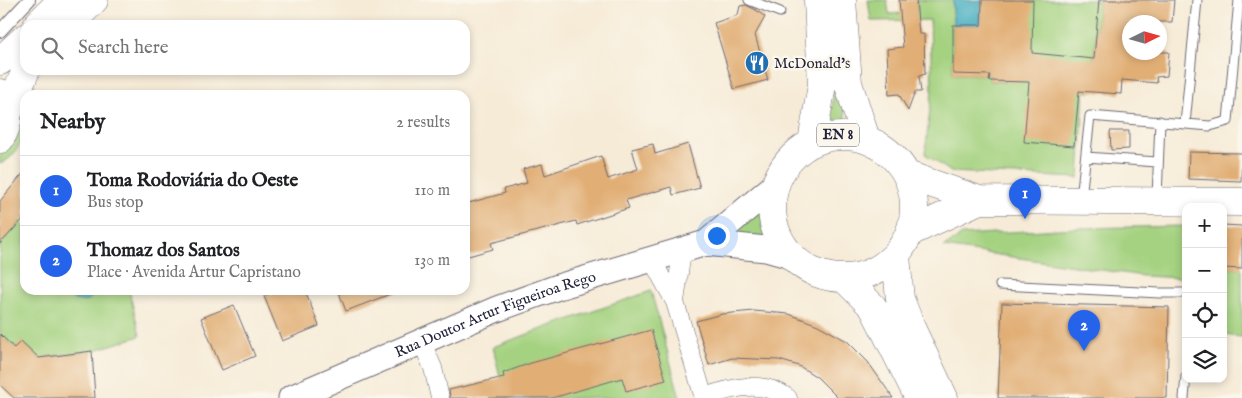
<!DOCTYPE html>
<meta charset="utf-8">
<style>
body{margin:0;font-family:"IM FELL English",serif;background:#f2f2f2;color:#202124}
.controls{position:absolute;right:15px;bottom:15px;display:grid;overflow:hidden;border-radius:10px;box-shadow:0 2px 8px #0003}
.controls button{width:45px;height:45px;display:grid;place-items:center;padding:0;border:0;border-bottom:1px solid #e0e0e0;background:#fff;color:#202124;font:25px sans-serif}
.compass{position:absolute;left:1122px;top:15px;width:45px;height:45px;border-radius:50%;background:#fff;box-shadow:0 2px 8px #0003;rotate:85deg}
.you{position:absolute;left:716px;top:235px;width:18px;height:18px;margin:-12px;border:4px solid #fff;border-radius:50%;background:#1a73e8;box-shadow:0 0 0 8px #1a73e833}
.badge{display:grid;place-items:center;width:32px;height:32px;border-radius:50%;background:#2563eb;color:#fff;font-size:16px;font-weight:700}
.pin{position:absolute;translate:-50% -41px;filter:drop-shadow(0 1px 2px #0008)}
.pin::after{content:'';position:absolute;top:26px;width:18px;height:15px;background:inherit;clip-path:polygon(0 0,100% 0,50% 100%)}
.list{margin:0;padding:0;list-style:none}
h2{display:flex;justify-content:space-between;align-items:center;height:65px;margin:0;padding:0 20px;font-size:21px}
h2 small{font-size:16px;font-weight:400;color:#757577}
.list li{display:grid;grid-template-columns:32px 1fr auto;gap:15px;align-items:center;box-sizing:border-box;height:70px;padding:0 20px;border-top:1px solid #e0e0e0}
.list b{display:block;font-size:19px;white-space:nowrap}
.list p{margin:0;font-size:16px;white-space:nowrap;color:#757577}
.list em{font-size:16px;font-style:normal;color:#757577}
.icon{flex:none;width:28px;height:28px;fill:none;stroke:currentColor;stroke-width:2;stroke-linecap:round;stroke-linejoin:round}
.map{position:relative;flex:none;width:1242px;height:398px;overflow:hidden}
.search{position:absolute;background:#fff;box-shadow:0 2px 8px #0003;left:20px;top:20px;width:450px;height:55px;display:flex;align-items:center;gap:12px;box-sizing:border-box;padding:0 18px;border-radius:15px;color:#757577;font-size:19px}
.panel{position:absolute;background:#fff;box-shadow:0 2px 8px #0003;left:20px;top:90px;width:450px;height:205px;border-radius:15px}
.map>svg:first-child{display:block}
.green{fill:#a4d280;stroke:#637a5e}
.water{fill:#42adc1;stroke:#32687e}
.building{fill:#e1ae74}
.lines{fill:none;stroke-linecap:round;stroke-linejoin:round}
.service-casing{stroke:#6c6872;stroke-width:11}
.pedestrian-casing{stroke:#6c6872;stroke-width:14}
.minor-casing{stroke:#6c6872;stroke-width:19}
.secondary-casing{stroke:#6c6872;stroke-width:27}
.primary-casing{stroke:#6c6872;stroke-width:29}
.service{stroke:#fff;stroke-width:9}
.pedestrian{stroke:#fff;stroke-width:12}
.minor{stroke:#fff;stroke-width:18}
.secondary{stroke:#fff;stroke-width:25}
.primary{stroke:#fff;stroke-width:28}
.labels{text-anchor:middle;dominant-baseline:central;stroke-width:5;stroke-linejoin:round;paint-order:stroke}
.shield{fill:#fbf7ec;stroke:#636270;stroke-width:1}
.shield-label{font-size:14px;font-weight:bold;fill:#22223b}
.poi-label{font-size:15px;fill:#22223b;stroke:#fbf7ec;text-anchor:start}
.street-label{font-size:15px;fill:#22223b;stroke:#fbf7ec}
</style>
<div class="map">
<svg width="1242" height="398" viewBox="0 0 1242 398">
<rect width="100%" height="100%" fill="#fbf7ec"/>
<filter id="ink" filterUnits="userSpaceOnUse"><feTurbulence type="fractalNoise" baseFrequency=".02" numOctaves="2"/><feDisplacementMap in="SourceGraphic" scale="10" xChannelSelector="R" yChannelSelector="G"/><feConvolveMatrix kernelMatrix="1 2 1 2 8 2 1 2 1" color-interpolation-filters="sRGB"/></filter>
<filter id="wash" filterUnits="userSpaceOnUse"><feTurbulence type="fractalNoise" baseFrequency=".0096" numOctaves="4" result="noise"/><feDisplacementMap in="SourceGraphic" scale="20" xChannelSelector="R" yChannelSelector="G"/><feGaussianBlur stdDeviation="1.12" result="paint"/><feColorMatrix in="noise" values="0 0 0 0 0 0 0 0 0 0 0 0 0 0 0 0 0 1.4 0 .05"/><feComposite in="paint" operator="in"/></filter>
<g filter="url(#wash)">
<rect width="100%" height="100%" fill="#f6ebd7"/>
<!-- green -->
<path class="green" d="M827 0 846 121 838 120 829 122 833 104Z
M868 0H887L889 14 917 12 916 0H953V74L990 75 989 81 1005 82 1033 0H1099L1091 92H1084L1079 178 951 172 925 154 932 91 930 20 871 21Z
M30 80 35 85 28 95H25C25 119 27 152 0 164V156C28 133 10 104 30 80Z
M762 209V227L768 240 725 239Z
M21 222 25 226V290H129L140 336 92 351 39 358 21 341 14 348 0 334V244Z
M1186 226V270L1183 278 1143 276 944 247 962 235 1076 228Z
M1223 268 1242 269V337L1223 335Z
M651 291 680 398H505L493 347 536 331Z"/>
<!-- water -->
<path class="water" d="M953 0H982V25H953Z
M66 290H115L113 292 95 293 87 302 74 300Z"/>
<g id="blocks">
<!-- building -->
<path class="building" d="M899 0H916L919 34H924L925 74 919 76 921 92H915L908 111 899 94 889 95 887 49 903 47Z
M982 0H1033L1032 53 1094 59 1099 0H1174L1172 22H1130V52H1169L1167 76 1156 77 1157 83 1122 80 1121 94 1079 91 1074 146 1024 142 1029 82 989 81 990 75 953 74V25H981Z
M746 5 756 10 765 17 755 35 768 80 734 89 714 23 738 15 740 6Z
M1110 131H1129V149L1111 150Z
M653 144 655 154 688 144 700 188 673 195 671 187 626 200 629 208 577 225 576 221 491 243 493 249 465 257V204L505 193 504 189 527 183 523 169 542 164 545 175 601 156 608 179 638 169 632 149Z
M1189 152 1242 153 1241 181 1188 179Z
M25 171V217L0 244V201Z
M1223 225 1242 226V269L1223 268Z
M279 290H305L319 326 282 341 264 296Z
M338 290H398V291L346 311Z
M1002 303 1169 307 1167 398H998Z
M234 305 255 356 222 370 201 318Z
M754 311 789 314 818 325 847 341 868 362 893 398H838L817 377 799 366 779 360 732 358 709 365 696 321 722 314Z
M651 330 666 380 626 391 622 378 552 398H450L449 390 504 377 503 373 531 363Z
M0 334 14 348 21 341 39 358 92 351 95 398H14L0 385Z"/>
</g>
</g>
<g filter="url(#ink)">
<use href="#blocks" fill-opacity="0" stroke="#6c6872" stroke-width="1"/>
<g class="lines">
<!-- service casing -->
<g class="service-casing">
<path id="service" d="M749 0 780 12
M1185 124 1197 0
M1086 157 1157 162
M1081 198 1090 116 1210 126 1228 121 1239 0
M1157 198 1160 121
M1000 285 1160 293H1186
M1184 398 1186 376"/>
</g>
<!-- pedestrian casing -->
<g class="pedestrian-casing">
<path id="pedestrian" d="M0 31 29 0"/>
</g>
<!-- minor casing -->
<g class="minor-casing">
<path id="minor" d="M652 260 675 302 704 398
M675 302 682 251
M421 340 433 368 440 398
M704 397C731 388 763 379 788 398"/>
</g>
<!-- secondary casing -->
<g class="secondary-casing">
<g id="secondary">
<path d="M706 243 766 249 791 256"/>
<path id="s1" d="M291 398 497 309 558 287 706 243 775 185"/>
</g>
</g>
<!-- primary casing -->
<g class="primary-casing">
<path id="primary" d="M842 0 848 83 866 139
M37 25 62 0
M69 25 94 0
M0 61 25 38
M0 93C10 108 10 124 0 139
M8 113 26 70
M772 207a71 71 0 1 1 142 0a71 71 0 1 1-142 0Z
M812 142 822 85 818 0
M907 175 979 200 1242 202
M910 232 979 200
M896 256 900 299 913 332 944 398
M845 279 873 307 919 398"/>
</g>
<!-- service -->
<use href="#service" class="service"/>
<!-- pedestrian -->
<use href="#pedestrian" class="pedestrian"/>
<!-- minor -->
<use href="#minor" class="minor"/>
<!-- secondary -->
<use href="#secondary" class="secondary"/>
<!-- primary -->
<use href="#primary" class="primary"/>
</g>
</g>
<!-- icons -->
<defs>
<g id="restaurant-disc" transform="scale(1.25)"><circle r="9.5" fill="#1f6fb2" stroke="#fbf7ec"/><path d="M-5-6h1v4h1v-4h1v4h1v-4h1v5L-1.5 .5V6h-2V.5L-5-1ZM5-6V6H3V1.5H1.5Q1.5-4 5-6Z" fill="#fff"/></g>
</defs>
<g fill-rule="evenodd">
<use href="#restaurant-disc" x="757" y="63"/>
</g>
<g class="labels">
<!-- shield labels -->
<rect class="shield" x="817" y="123.5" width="42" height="23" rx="4"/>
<g class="shield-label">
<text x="838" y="135">EN 8</text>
</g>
<!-- poi labels -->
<g class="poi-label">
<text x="774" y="63">McDonald's</text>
</g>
<!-- street labels -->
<g class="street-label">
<text stroke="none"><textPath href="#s1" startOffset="221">Rua Doutor Artur Figueiroa Rego</textPath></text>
</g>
</g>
</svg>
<div class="controls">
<button>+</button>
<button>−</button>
<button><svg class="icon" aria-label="locate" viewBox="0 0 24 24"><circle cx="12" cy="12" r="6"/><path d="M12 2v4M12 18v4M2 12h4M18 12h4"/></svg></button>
<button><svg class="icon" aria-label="layers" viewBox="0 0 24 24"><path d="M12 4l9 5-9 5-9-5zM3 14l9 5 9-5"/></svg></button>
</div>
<svg class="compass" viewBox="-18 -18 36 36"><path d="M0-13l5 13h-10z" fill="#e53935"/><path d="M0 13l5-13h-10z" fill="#757577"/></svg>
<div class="you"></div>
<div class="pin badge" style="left:1025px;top:219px">1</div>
<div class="pin badge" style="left:1084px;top:351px">2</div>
<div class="search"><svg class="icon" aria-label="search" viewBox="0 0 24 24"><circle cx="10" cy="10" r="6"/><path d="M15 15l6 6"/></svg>Search here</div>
<section class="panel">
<h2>Nearby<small>2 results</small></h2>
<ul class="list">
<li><span class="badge">1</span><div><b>Toma Rodoviária do Oeste</b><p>Bus stop</p></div><em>110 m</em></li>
<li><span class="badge">2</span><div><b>Thomaz dos Santos</b><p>Place · Avenida Artur Capristano</p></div><em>130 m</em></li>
</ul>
</section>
</div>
